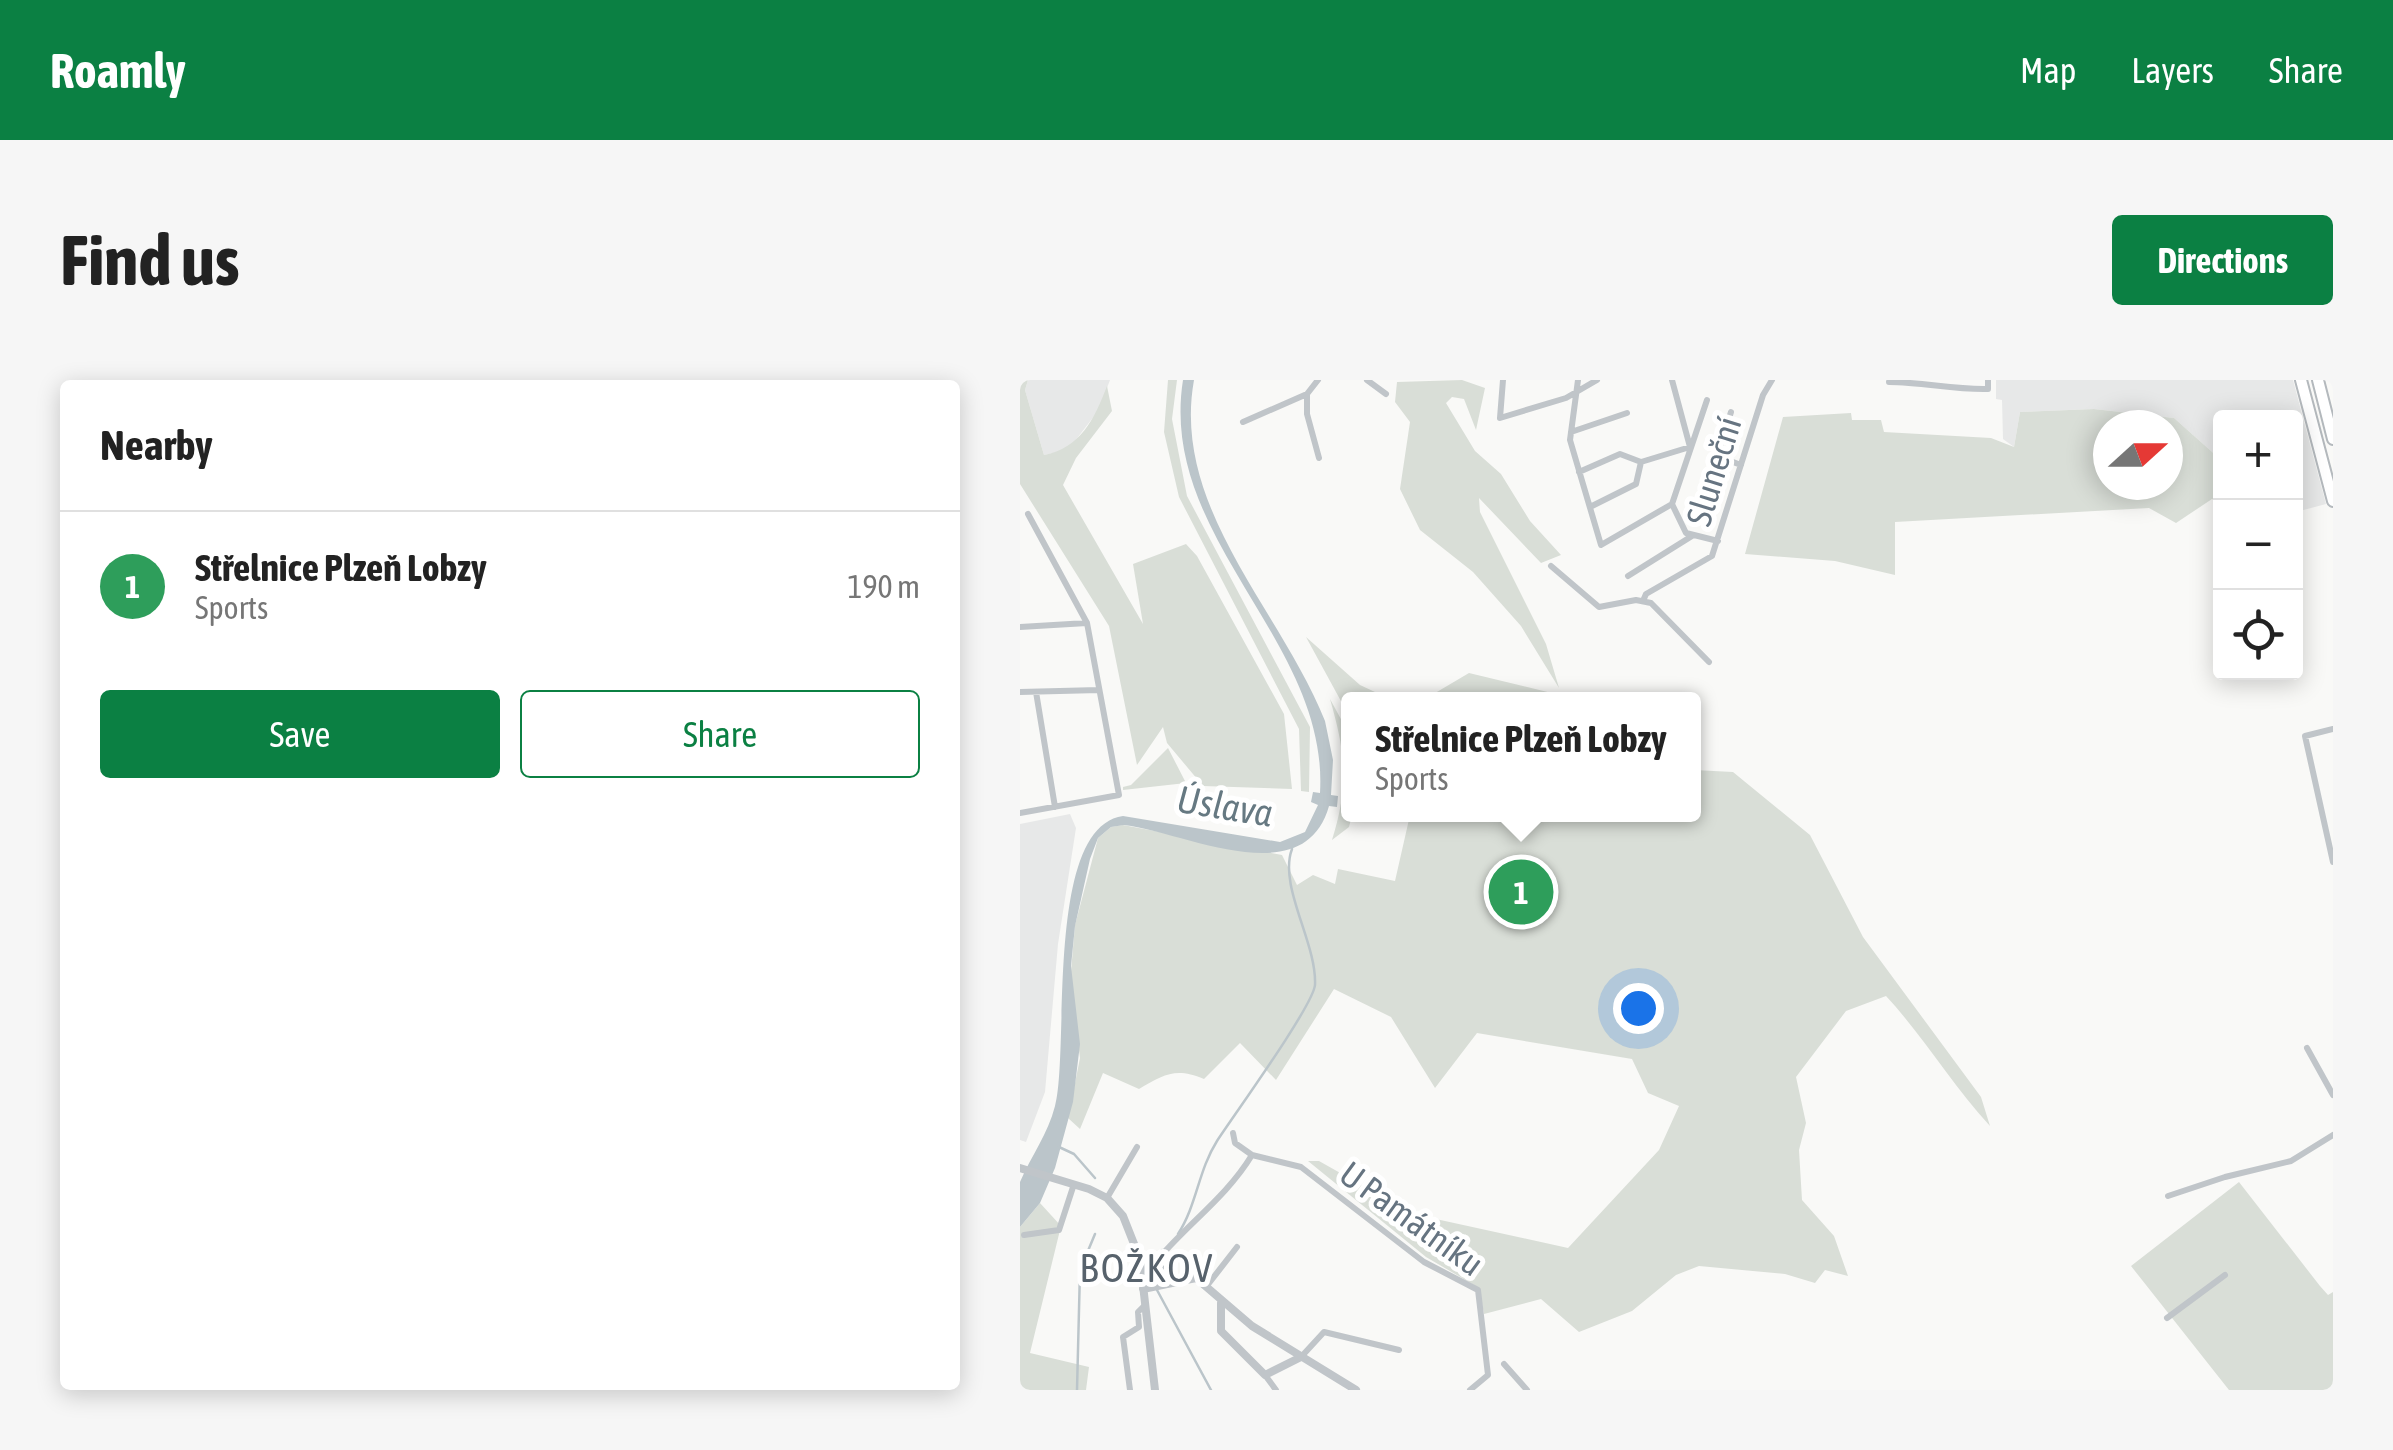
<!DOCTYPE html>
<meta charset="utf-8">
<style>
body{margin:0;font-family:"Asap Condensed",sans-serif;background:#f6f6f6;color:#222}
.controls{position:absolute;right:30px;top:30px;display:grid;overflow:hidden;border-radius:10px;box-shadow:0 5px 25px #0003}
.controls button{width:90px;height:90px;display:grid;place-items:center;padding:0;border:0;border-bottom:2px solid #e0e0e0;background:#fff;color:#222;font:50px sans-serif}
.compass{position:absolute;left:1073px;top:30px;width:90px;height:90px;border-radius:50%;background:#fff;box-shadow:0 5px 25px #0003;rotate:69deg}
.you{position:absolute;left:618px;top:628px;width:35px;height:35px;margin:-25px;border:8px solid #fff;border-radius:50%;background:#1a73e8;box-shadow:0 0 0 15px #1a73e833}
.badge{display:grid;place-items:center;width:65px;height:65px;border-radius:50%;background:#0b8043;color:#fff;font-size:32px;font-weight:700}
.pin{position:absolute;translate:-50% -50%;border:5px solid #fff;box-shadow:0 2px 10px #0006}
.popup{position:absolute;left:321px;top:312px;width:360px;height:130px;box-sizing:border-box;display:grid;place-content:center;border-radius:10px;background:#fff;filter:drop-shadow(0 2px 8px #0005);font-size:32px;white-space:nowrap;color:#767676}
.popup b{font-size:38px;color:#222}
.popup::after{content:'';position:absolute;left:50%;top:100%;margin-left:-20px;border:20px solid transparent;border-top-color:#fff}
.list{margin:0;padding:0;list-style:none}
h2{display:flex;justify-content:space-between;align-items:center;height:130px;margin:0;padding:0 40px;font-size:42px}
h2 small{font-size:32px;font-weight:400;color:#767676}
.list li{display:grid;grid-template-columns:65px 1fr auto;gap:30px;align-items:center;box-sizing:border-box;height:150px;padding:0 40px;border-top:2px solid #e0e0e0}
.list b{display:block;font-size:38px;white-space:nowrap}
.list p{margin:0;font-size:32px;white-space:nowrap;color:#767676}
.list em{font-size:32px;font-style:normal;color:#767676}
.actions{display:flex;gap:20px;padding:30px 40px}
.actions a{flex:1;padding:22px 0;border:2px solid #0b8043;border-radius:10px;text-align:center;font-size:35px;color:#0b8043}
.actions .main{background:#0b8043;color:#fff}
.icon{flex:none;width:55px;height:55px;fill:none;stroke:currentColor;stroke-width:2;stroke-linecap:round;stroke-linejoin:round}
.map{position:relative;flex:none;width:1313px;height:1010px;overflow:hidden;border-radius:10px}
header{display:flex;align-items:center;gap:60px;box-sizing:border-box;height:140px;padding:0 50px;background:#0b8043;color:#fff}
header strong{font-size:48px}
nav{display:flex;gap:55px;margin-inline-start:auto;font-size:35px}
.intro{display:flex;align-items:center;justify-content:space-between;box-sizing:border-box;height:240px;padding:0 60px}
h1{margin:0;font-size:70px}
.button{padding:25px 45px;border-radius:10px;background:#0b8043;color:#fff;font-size:35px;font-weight:700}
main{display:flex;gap:60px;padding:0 60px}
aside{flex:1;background:#fff;border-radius:10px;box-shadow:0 5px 25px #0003}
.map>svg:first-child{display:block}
.built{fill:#e7e8e8}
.green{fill:#d9ded7;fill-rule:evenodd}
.water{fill:#bbc5ca}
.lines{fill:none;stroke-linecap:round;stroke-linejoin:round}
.stream{stroke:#bbc5ca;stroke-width:2.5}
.primary-casing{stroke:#b4b9bd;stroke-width:14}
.minor{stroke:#c0c5c9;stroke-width:6}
.tertiary{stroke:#c0c5c9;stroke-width:8}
.primary{stroke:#fff;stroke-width:10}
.labels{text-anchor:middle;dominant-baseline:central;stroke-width:10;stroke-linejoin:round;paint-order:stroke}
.street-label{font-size:35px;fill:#667481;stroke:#fff}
.water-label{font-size:38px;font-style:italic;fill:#667982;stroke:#fff}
.quarter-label{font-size:40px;letter-spacing:2.5px;fill:#57626c;stroke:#fff}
</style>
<header>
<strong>Roamly</strong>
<nav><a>Map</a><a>Layers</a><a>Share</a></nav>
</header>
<div class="intro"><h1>Find us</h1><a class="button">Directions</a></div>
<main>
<aside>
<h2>Nearby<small></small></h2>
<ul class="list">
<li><span class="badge" style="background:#2e9e5b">1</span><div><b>Střelnice Plzeň Lobzy</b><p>Sports</p></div><em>190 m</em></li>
</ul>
<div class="actions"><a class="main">Save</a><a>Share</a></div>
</aside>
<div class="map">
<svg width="1313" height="1010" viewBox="0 0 1313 1010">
<rect width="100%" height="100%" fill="#f9f9f7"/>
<!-- built -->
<path class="built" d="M8 0H90L78 31 48 70 24 75 5 10Z
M976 0H1273L1306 124 1276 132V38H1200V79L1154 38 1074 29 1000 32 994 67 983 59 982 20 976 19Z
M50 434 56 448 38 564 25 712 6 762 0 760V444Z"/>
<!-- green -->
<path class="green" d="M0 0H8L5 10 24 75C60 68 74 40 87 6L92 31 56 78 43 105 123 244 113 184 166 164 177 176 264 334 272 409 183 406 147 363 143 347 117 385 89 246 0 104Z
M148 0H157L152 39 167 116 290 347 289 412 281 411 279 349 159 117 144 52Z
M442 0 465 8 456 50 444 19 432 17 426 23 455 71 481 94 510 141 541 175 521 183 459 118 460 132 526 264 539 308 501 246 453 192 400 150 380 109 390 42 375 22 377 2Z
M1074 29 1154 38 1200 79V124L1192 119 1156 143 1129 128 875 142V195L815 181 725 174 763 37 831 33 832 40H861L864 52 971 58 994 67 1000 32ZM1148 45V105H1088V45Z
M286 257 340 305 370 319 328 320V334Z
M449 293 540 315 545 319H405Z
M310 319 328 352 332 435 329 447 312 460C329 405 326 375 310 319Z
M148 368 166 403 103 410V407L111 405Z
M674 390 713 392 790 455 843 557 961 717 970 746C932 705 904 657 866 616L826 631 776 697 786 743 779 770 782 820 814 856 828 896 805 890 795 903 765 894 679 886 656 895 612 931 559 952 521 919 464 934 459 908 406 877 288 781H299L393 834 548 868 639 770 659 726 628 713 612 679 457 653 415 708 371 637 314 609 256 700 220 663 184 699C156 687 144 694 119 709L83 693 60 749 48 738 60 678 50 603 55 545 78 458 91 447 103 445 262 475 277 505 293 495 315 504 318 489 375 501 390 435 674 434Z
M1219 802 1300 906 1308 915 1313 912V1010H1209L1111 886Z
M20 823 41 846 10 973 69 987 66 1010H0V847Z"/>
<!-- water -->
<path class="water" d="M163 0H174C151 128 261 230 305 341L313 380 311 415 318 416 317 427 309 426C284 514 167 453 104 445L91 447 78 458 70 479 55 546 51 586 60 664 53 722 35 788 20 823 0 847C0 835 0 813 0 802 11 776 28 754 35 726 50 670 24 447 103 436L260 462 285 452 298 425 291 422 293 412 300 413C309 260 138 159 163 0Z"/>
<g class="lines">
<!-- stream -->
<path class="stream" d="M39 767 54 774 75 798
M158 854C177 825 178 791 197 761 214 735 293 626 295 605 297 563 258 506 272 469
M135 903 133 880 142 870
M137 910 191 1010
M57 1010 60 890 75 854"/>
<!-- primary casing -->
<g class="primary-casing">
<path id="primary" d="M1281 0 1313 121
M1298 0 1313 59"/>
</g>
<!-- minor -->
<path class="minor" d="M298 0 287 14V34L299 78
M347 0 366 14
M483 0 480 38 546 18 577 0
M558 0 550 60 581 165 652 124 687 20
M869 2C903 2 934 10 968 9V0
M223 42 287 14
M551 52 607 33
M697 76 721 85
M621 82 670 67 652 0
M559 92 600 74 621 82
M652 124 666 153 698 161
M681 126 711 32
M570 127 616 104 621 82
M531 186 579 227 616 220 631 223 689 282
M608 196 672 156
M623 221 626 214 692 176 743 15 752 0
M0 247 67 243
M0 312 79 310
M16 312 35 427
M1313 349 1285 356 1313 482
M0 433 99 415 67 243 8 134
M1287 668 1313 715
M213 753 215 763 232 775 281 787 404 882 458 910 468 995 450 1010
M1148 816 1205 797 1271 781 1313 755
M87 818 117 767
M4 855 39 850 54 804
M147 903 139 878C170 842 207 816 232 775
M186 907 217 867
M1147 938 1205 895
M281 977 304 952 379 970
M484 984 507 1010
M245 995 256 1010
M110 1010 103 957 119 947 118 932 123 927"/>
<!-- tertiary -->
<path class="tertiary" d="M0 788 69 809 87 818 103 836 120 879 135 1010
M123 909 176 898 232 946 336 1010
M201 923V951L245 995 281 977"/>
<!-- primary -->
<use href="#primary" class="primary"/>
</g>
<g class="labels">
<!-- street labels -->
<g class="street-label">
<text transform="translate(693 91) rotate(-73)">Sluneční</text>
<text transform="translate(392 838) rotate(36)">U Památníku</text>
</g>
<!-- water labels -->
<g class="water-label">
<text transform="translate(205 426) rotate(9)">Úslava</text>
</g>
<!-- quarter labels -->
<g class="quarter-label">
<text x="127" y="887">BOŽKOV</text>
</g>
</g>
</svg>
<div class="controls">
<button>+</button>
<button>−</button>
<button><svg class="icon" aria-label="locate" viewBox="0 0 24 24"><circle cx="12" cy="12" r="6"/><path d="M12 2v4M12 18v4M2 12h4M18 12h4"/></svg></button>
</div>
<svg class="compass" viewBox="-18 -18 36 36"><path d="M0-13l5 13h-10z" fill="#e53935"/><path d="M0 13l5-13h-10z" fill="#767676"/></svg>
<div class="you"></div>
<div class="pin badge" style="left:501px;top:512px;background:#2e9e5b">1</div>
<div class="popup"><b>Střelnice Plzeň Lobzy</b>Sports</div>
</div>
</main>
